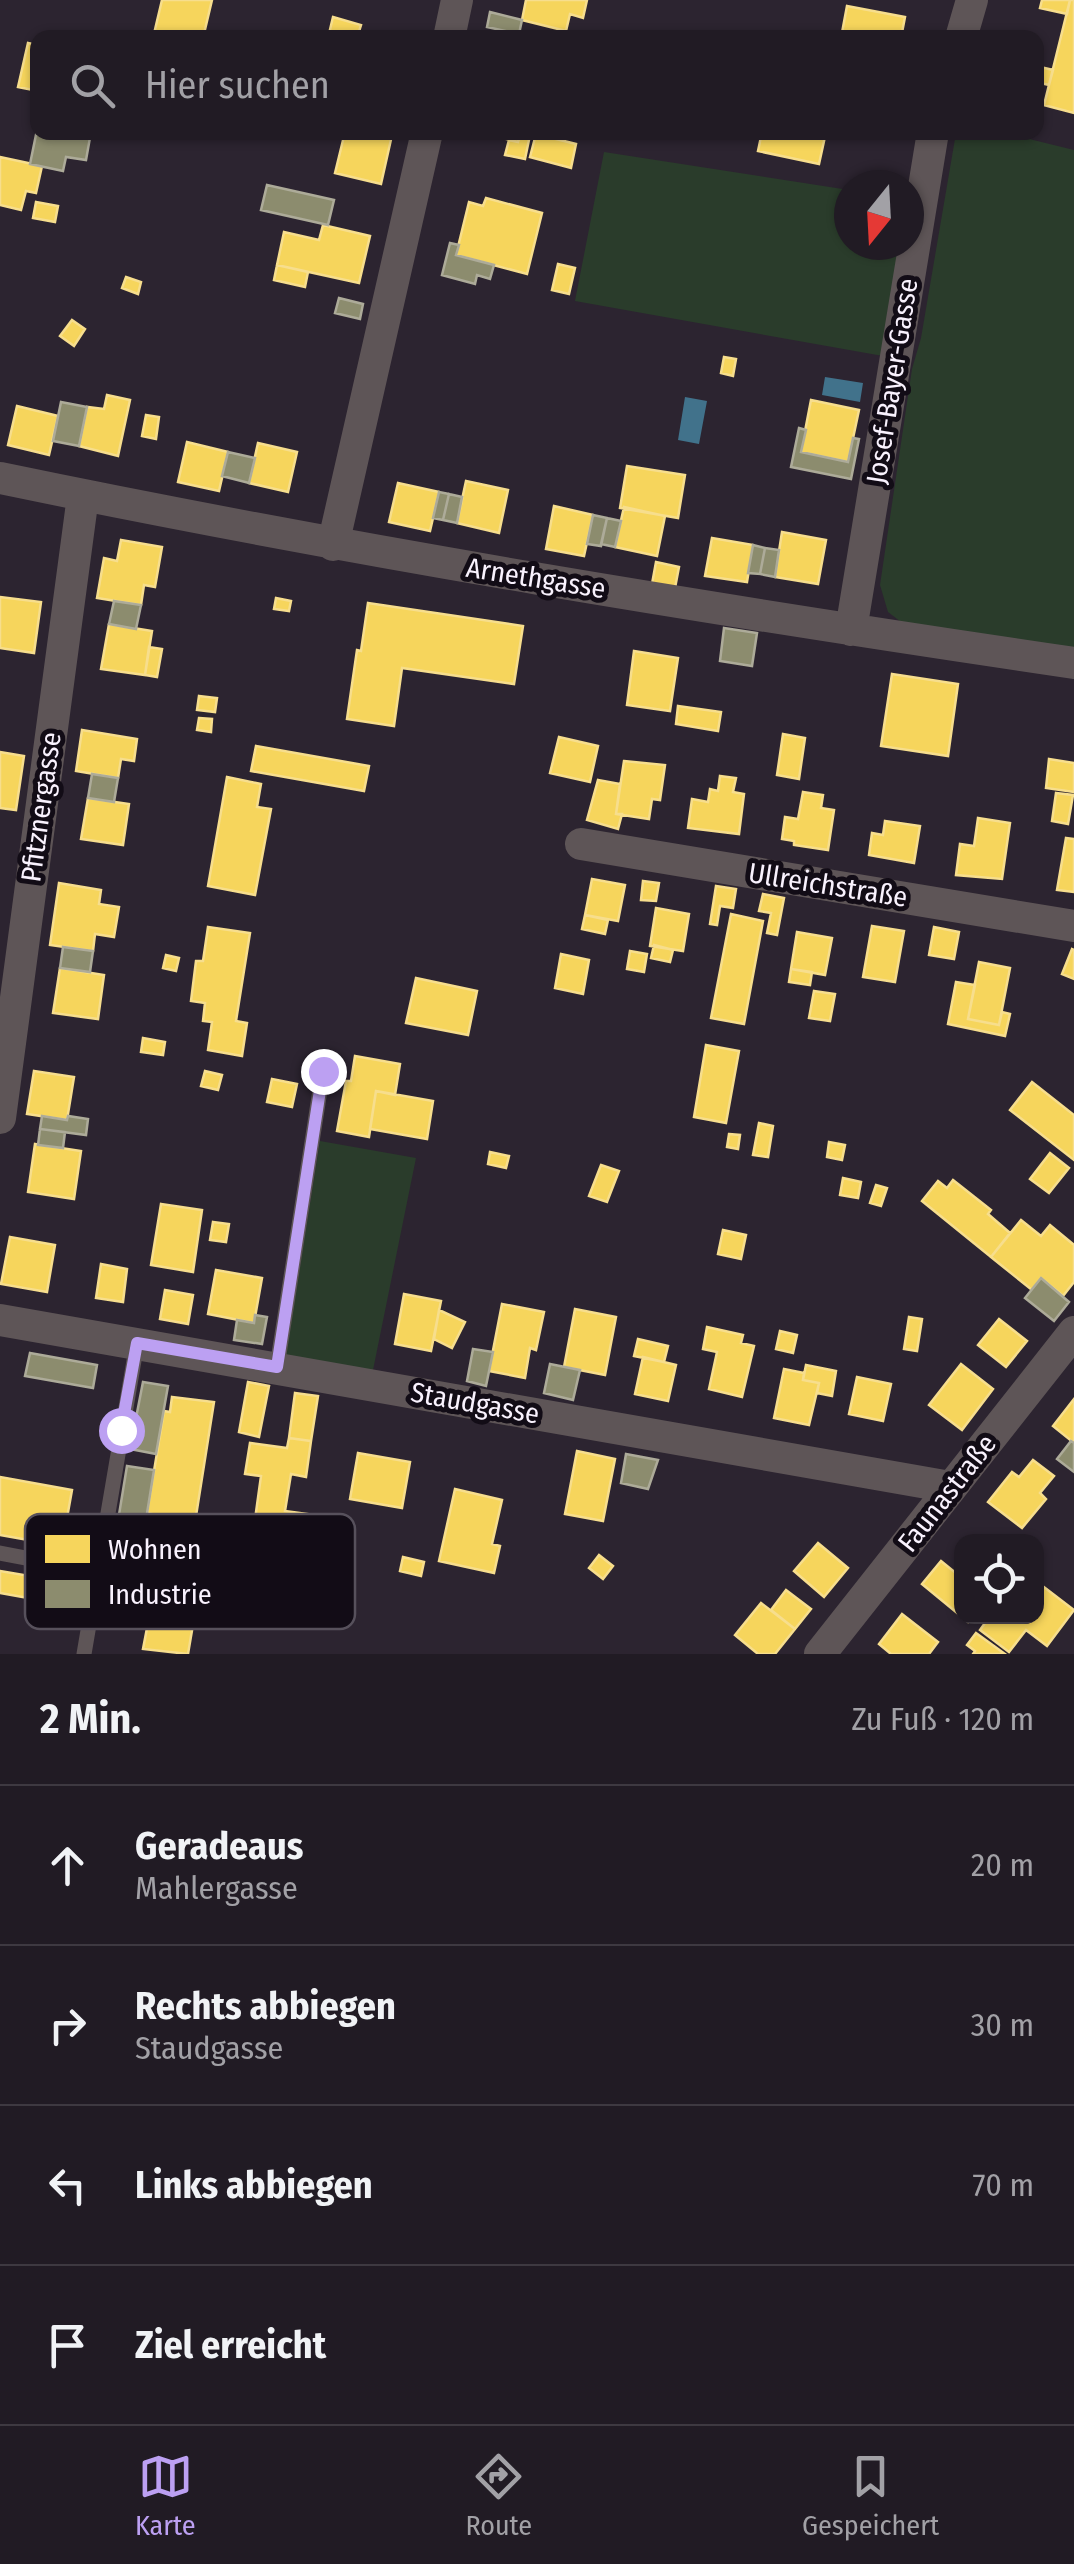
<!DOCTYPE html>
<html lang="de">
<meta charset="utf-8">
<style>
body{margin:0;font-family:"Fira Sans Condensed",sans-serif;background:#29242c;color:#f1f3f6}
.controls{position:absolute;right:30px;bottom:30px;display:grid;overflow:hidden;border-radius:20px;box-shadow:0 2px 8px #0004}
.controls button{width:90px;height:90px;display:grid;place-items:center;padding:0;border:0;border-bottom:2px solid #3e3941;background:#211b24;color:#f1f3f6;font:50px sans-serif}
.compass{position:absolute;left:834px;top:170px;width:90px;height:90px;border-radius:50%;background:#211b24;box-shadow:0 2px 8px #0004;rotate:198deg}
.stop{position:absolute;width:30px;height:30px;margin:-22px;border:8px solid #bca0f2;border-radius:50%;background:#fff}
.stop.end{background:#bca0f2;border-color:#fff;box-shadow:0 2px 10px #0008}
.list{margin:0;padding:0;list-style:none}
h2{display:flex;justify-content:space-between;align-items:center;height:130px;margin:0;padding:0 40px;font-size:42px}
h2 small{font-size:32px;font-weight:400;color:#a2a1a6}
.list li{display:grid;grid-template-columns:65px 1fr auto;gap:30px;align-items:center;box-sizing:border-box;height:160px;padding:0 40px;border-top:2px solid #3e3941}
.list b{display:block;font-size:38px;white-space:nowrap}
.list p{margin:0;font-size:32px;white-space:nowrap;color:#a2a1a6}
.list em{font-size:32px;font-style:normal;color:#a2a1a6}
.icon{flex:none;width:55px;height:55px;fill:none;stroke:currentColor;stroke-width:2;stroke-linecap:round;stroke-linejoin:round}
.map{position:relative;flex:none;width:1074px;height:1654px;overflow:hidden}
.search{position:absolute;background:#211b24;box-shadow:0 2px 8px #0004;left:30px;right:30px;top:30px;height:110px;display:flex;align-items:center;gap:25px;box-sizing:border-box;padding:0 35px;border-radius:20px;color:#a2a1a6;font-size:38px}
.sheet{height:770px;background:#211b24}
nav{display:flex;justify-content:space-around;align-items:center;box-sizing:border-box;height:140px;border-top:2px solid #3e3941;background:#211b24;font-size:28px;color:#a2a1a6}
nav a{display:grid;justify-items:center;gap:5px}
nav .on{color:#bca0f2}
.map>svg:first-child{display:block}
.green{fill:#2a3c2b}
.water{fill:#41728b}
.homes{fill:#f6d55c;stroke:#f7de8d;stroke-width:2.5}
.industry{fill:#8c8c6e;stroke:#adab99;stroke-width:2.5}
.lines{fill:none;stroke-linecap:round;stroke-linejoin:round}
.service{stroke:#5e5557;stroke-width:15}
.minor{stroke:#5e5557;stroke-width:32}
.route{stroke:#bca0f2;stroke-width:12}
.labels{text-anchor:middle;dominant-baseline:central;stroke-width:10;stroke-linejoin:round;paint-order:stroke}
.street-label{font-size:28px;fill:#f9f2fe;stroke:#120c16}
.key{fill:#120c16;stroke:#57515c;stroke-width:2.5}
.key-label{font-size:28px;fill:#f9f2fe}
</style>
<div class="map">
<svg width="1074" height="1654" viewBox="0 0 1074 1654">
<rect width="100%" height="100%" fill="#2c2430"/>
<!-- green -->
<path class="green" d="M956 133H1005L1074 150V650L905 625 888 612 880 585 912 369 921 338Z
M604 152 849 190V245H902L883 356 575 301Z
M320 1141 416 1158 372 1375 285 1360Z"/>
<!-- water -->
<path class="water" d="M825 377 863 383 860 402 822 395Z
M685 397 707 401 699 444 678 440Z"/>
<!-- homes -->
<path class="homes" d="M162 0H212L203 38H153Z
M526 0H587L583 18 570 14 566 31 522 20Z
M1042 0H1070L1067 14 1040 8Z
M1070 0H1074V113L1044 105Z
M847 6 905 17 901 38H841Z
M333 17 361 25 357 38H328Z
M28 43 38 45V91L18 87Z
M1036 66 1053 70 1049 85 1036 82Z
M345 132 392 135 381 184 335 173Z
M479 132H521L518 142Z
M762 132H826L819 164 758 151Z
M521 133 530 135 525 159 505 155 509 140 518 142Z
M536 134 576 144 571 168 530 157Z
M0 157 42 166 36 193 26 191 21 210 0 205Z
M486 198 542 213 527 274 456 255 469 202 483 206Z
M36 202 58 206 55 222 33 218Z
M323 225 370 236 359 283 277 265 284 232 319 240Z
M558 264 575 268 569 294 552 290Z
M277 265 308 272 305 287 274 280Z
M126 277 141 282 138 294 122 288Z
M72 320 85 329 74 346 60 336Z
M724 357 736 359 733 376 721 373Z
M107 395 130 400 118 456 79 446 87 407 104 409Z
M811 400 859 410 848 462 801 452Z
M17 406 58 416 49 455 8 445Z
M146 415 159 417 156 439 142 436Z
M187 442 228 452 219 491 178 482Z
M258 443 297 452 288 492 249 483Z
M627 466 685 475 678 518 620 508Z
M466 481 508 490 499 533 457 523Z
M398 483 439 492 430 531 389 522Z
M554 506 593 515 584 556 546 549Z
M624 507 665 516 657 556 615 547Z
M782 532 826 540 818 584 775 577Z
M712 538 753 545 747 582 705 576Z
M121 540 162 547 155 587 144 585 141 605 97 598 104 558 117 561Z
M656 562 679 567 675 588 652 584Z
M0 597 41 602 34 653 0 648Z
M276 598 291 601 289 611 274 609Z
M368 603 523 626 514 684 402 668 394 726 347 719 357 650 361 651Z
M109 624 152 631 145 675 101 669Z
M149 647 162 649 157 677 145 675Z
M634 651 678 658 670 711 627 705Z
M892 674 958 684 948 756 881 746Z
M199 696 217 698 215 712 197 710Z
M678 706 721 712 718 731 676 724Z
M199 718 212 719 211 732 197 730Z
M82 730 137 739 134 761 121 759 118 778 76 771Z
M783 734 805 738 799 779 777 775Z
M559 737 598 746 590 782 550 773Z
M256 746 369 766 364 791 251 771Z
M0 752 24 756 16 810 0 808Z
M1049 759 1074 763V792L1046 788Z
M624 761 665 765 660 800 652 799 649 819 616 814Z
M720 776 736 778 733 792 744 794 739 834 688 828 692 799 708 802 710 789 718 791Z
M227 777 261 784 257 807 271 809 255 895 208 886Z
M598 780 620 784 616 814H622L618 829 587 820Z
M803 792 823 795 821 808 834 810 828 850 794 845V841L782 839 785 817 798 819Z
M1056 793 1073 795 1068 824 1052 821Z
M88 798 129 804 123 845 81 839Z
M978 818 1010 823 1002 879 956 875 960 844 974 846Z
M885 821 920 826 914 863 869 855 872 833 883 835Z
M1066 838 1074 839V892L1057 890Z
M592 879 625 885 618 921 585 915Z
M643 881 659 883 656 901 641 900Z
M59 883 101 890 99 904 119 907 114 937 95 934 93 951 50 945Z
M716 886 736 889 733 908 720 906 717 925 710 924Z
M763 894 784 898 777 935 767 933 771 913 759 911Z
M656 908 689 914 683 951 650 946Z
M731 914 763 921 744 1024 711 1018Z
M585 915 608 920 605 934 582 929Z
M872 926 904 931 895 982 863 977Z
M208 927 250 933 236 1021 247 1023 242 1056 208 1050 212 1022 203 1021 205 1003 191 1001 196 961H203Z
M934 927 959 932 954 959 929 955Z
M797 932 832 938 825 975 791 969Z
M654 945 673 950 670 962 651 958Z
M1072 949 1074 950V979L1062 974Z
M630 951 647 954 644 972 627 969Z
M561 954 589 960 583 994 555 988Z
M166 955 179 958 176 971 163 968Z
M979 962 1010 968 999 1025 968 1019Z
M60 968 104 975 98 1019 53 1013Z
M791 969 812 972 810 985 789 982Z
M416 978 477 991 468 1035 406 1023Z
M956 982 975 985 968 1019 999 1025 1002 1012 1010 1014 1005 1036 948 1024Z
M814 991 835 994 830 1021 809 1018Z
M143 1038 165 1042 163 1055 141 1052Z
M706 1045 739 1051 726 1123 694 1117Z
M355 1056 400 1064 395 1095 376 1091 369 1137 337 1131 346 1081H351Z
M34 1071 74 1077 67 1120 27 1114Z
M205 1071 222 1075 218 1090 201 1086Z
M272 1079 297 1084 292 1107 267 1102Z
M1032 1082 1074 1115V1160L1010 1110Z
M376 1091 433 1101 427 1139 370 1129Z
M759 1123 773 1126 768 1157 753 1155Z
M729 1134 740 1135 738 1149 727 1147Z
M829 1142 845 1145 842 1160 827 1157Z
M35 1144 81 1151 74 1199 28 1192Z
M490 1152 509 1156 506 1168 488 1164Z
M1050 1153 1069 1168 1049 1193 1030 1179Z
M601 1165 619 1171 607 1202 589 1196Z
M843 1178 861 1182 858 1198 840 1195Z
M953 1180 991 1210 988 1214 1010 1233 991 1257 922 1201 938 1181 947 1188Z
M876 1185 887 1188 881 1206 870 1203Z
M161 1204 202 1210 193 1272 151 1265Z
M1021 1220 1041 1236 1050 1225 1074 1245V1282L1063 1296 1041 1278 1032 1290 991 1257Z
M213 1222 229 1224 226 1242 210 1240Z
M723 1230 746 1235 741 1259 718 1254Z
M10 1237 55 1245 47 1292 1 1284Z
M101 1264 127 1269 123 1302 96 1298Z
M216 1270 262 1278 254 1323 208 1314Z
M165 1290 193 1295 188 1324 160 1319Z
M404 1294 441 1301 431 1351 395 1344Z
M502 1304 544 1312 536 1350 530 1348 525 1378 489 1371Z
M575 1309 616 1317 605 1375 564 1367Z
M439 1310 465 1322 452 1348 434 1339Z
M909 1317 922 1319 917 1351 904 1349Z
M999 1319 1027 1341 1006 1367 978 1345Z
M707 1327 743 1335 741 1343 754 1346 742 1397 709 1389 717 1352 703 1349Z
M780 1331 797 1335 793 1353 776 1349Z
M638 1339 668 1346 664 1362 634 1356Z
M643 1357 676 1365 668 1401 635 1394Z
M961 1364 993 1389 962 1430 929 1405Z
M806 1365 836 1371 832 1396 817 1393 819 1383 803 1380Z
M784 1369 804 1373 803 1380 819 1383 809 1425 774 1418Z
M857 1377 891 1384 883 1421 849 1414Z
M248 1382 269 1386 259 1437 239 1432Z
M295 1393 318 1396 311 1441 289 1438Z
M172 1397 214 1402 193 1535 150 1527 152 1514 147 1513 164 1411 170 1412Z
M1074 1399V1443L1053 1426Z
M289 1438 311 1441 306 1477 291 1474 285 1511 315 1515 310 1550 252 1541 261 1476 245 1474 250 1443 287 1448Z
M577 1451 615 1459 603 1521 565 1514Z
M358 1453 410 1462 402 1508 350 1499Z
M1033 1460 1054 1476 1040 1493 1046 1499 1022 1528 988 1502 1012 1472 1019 1477Z
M0 1477 72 1490 62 1546 0 1535Z
M455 1489 502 1500 492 1544 500 1546 494 1573 439 1561Z
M818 1543 848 1568 824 1597 794 1571Z
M599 1555 613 1566 603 1579 589 1568Z
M403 1557 424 1562 421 1576 400 1571Z
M941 1561 962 1578V1616H972L968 1622 922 1584Z
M0 1571 59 1581 56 1603 0 1593Z
M158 1571 208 1580 205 1602 197 1601 188 1654 143 1649Z
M1036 1581 1074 1610 1047 1646 1026 1630 1009 1652 980 1630 990 1616H1036Z
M786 1590 811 1609 795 1629 771 1610Z
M761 1603 795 1629 775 1654H758L735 1635Z
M902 1614 938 1642 929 1654H891L879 1644Z
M976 1633 1005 1654H973L975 1651 967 1645Z"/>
<!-- industry -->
<path class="industry" d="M490 12 522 20 519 34 487 27Z
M38 125V132H91L86 160 66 157 63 171 30 164Z
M267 185 334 200 328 225 261 210Z
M450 243 459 245 456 255 494 265 490 279 477 275 475 284 442 275Z
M339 298 363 304 360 319 335 313Z
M61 402 87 407 79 446 53 441Z
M799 428 806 430 801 452 848 462 853 438 859 439 851 479 791 467Z
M228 452 255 458 249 483 222 476Z
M439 492 449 494 443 520 433 518Z
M449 494 462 497 457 523 443 520Z
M593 515 607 518 601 546 587 544Z
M607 518 621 521 615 547 601 544Z
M753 545 765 548 760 574 748 573Z
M765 548 779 550 775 577 760 574Z
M114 601 141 605 136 629 109 624Z
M724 628 757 633 752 666 720 661Z
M92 774 118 778 114 802 88 798Z
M63 947 93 951 90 972 60 968Z
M42 1116 67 1120 68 1116 88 1119 86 1135 40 1129Z
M40 1129 65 1132 63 1148 38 1145Z
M1041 1278 1069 1302 1054 1321 1025 1298Z
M255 1315 267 1317 262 1344 234 1340 237 1320 254 1323Z
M473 1349 493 1352 486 1386 467 1381Z
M30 1353 97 1365 93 1388 25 1376Z
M550 1364 580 1370 573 1400 544 1393Z
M143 1382 168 1386 156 1454 130 1449Z
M1071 1441 1074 1443V1472L1057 1459Z
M626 1454 658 1460 648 1489 621 1483Z
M127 1466 154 1470 144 1532 117 1527Z"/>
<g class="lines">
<!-- service -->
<path class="service" d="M277 1367 323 1071
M0 1553 78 1568
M84 1654 137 1343"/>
<!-- minor -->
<path class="minor" d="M449 38 457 0
M961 38 972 0
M0 478C356 552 715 610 1074 663
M333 545 427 132
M851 630 933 132
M581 844 1074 926
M0 1118 83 496
M0 1320 950 1487
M820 1654 1074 1332"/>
</g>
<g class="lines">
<!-- route -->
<path class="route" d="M121 1430 137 1343 277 1367 323 1071"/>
</g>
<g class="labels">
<!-- street labels -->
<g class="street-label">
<text transform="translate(892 381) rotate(-81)">Josef-Bayer-Gasse</text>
<text transform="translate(536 578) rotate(9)">Arnethgasse</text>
<text transform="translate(41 807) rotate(-82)">Pfitznergasse</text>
<text transform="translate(828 885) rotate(9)">Ullreichstraße</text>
<text transform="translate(475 1403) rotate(10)">Staudgasse</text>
<text transform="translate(947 1493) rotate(-52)">Faunastraße</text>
</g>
</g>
<!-- legend -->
<rect x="25" y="1514" width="330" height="115" rx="15" class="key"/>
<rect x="45" y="1535" width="45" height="28" fill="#f6d55c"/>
<rect x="45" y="1580" width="45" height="28" fill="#8c8c6e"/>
<g class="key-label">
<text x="108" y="1559">Wohnen</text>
<text x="108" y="1604">Industrie</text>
</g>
</svg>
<div class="controls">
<button><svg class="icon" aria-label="locate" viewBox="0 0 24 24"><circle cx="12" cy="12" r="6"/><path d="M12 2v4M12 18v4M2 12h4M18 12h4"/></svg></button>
</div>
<svg class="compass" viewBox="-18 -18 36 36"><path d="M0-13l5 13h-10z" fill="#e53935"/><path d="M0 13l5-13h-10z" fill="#a2a1a6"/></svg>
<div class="stop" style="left:121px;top:1430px"></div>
<div class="stop end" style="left:323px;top:1071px"></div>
<div class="search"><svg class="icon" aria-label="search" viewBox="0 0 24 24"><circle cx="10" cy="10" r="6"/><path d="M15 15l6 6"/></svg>Hier suchen</div>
</div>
<section class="sheet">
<h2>2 Min.<small>Zu Fuß · 120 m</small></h2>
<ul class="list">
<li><svg class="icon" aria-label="ahead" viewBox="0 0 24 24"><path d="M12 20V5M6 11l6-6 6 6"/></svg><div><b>Geradeaus</b><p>Mahlergasse</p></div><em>20 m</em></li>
<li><svg class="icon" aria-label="right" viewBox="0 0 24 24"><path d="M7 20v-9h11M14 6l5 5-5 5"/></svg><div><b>Rechts abbiegen</b><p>Staudgasse</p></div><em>30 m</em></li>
<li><svg class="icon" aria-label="left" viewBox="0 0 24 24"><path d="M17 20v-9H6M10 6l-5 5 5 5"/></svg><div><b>Links abbiegen</b></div><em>70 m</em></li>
<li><svg class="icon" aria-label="arrive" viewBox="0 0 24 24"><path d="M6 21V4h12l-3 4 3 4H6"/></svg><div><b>Ziel erreicht</b></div></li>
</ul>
</section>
<nav>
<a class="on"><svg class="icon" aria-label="map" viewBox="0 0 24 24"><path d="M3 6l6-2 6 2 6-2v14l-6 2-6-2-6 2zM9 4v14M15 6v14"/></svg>Karte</a>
<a><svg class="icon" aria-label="directions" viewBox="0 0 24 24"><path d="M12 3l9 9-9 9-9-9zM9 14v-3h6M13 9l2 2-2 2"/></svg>Route</a>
<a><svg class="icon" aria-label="saved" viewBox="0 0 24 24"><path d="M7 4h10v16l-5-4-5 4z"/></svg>Gespeichert</a>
</nav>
